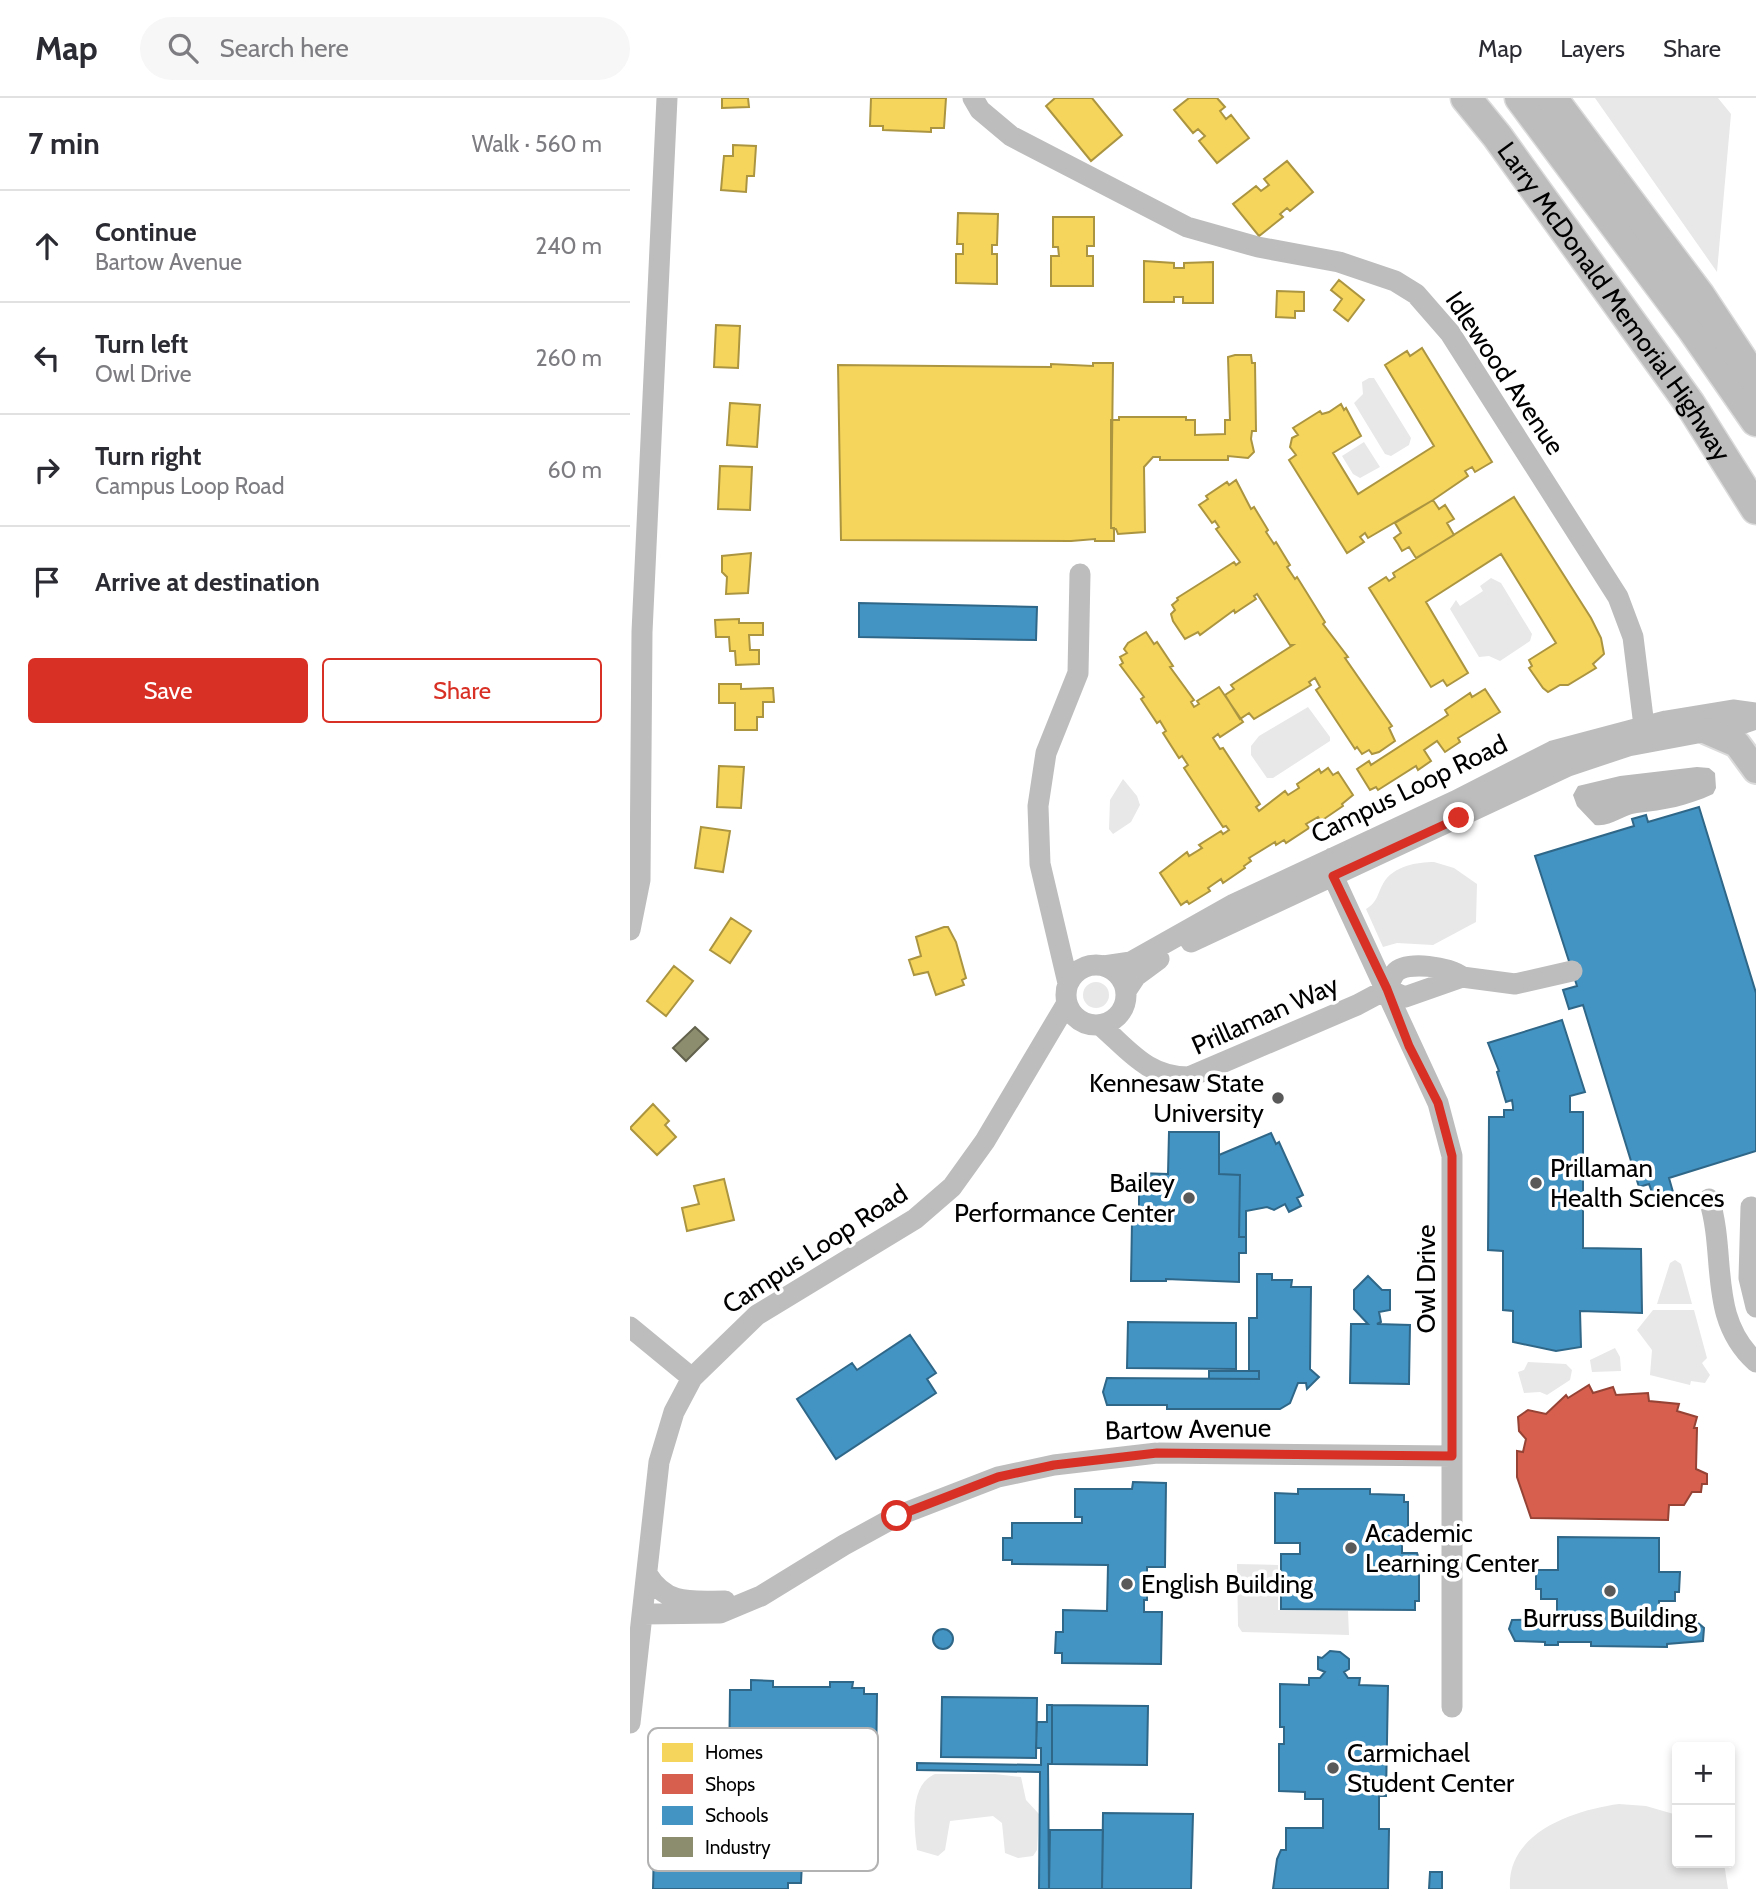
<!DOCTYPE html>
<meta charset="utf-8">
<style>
body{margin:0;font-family:Cabin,sans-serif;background:#f7f7f7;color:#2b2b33}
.controls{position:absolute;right:21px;bottom:21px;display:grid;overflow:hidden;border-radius:7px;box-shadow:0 4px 10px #0003}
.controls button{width:63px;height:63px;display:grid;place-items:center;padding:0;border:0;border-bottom:2px solid #e1e1e2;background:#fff;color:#2b2b33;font:35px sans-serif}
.stop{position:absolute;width:21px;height:21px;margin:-16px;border:5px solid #d93025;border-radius:50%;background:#fff}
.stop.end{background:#d93025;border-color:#fff;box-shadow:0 2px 7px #0008}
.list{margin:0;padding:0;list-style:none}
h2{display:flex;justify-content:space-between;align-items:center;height:91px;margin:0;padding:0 28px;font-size:30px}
h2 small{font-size:23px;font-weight:400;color:#7c7c81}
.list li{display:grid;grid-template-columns:46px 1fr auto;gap:21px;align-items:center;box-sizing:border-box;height:112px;padding:0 28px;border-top:2px solid #e1e1e2}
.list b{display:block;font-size:26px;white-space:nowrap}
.list p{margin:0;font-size:23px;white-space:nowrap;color:#7c7c81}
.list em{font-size:23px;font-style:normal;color:#7c7c81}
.actions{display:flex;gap:14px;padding:21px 28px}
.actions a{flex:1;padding:16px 0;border:2px solid #d93025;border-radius:7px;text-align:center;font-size:24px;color:#d93025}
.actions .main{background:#d93025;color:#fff}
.icon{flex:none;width:38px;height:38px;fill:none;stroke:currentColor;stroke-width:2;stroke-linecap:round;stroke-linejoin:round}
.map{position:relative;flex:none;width:1126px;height:1791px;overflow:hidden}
header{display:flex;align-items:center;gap:42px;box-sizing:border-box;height:98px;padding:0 35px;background:#fff;border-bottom:2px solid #e1e1e2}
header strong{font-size:33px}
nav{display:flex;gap:38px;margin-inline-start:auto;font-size:24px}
.search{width:490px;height:63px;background:#f7f7f7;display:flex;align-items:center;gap:18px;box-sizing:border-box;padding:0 24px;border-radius:38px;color:#7c7c81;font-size:26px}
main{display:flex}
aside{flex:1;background:#fff}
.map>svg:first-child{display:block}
.green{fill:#e8e8e8}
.water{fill:#bababa}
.homes{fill:#f6d55c;stroke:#ac9540;stroke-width:2}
.shops{fill:#d6604d;stroke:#964336;stroke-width:2}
.schools{fill:#4393c3;stroke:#2f6788;stroke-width:2}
.industry{fill:#8c8c6e;stroke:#62624d;stroke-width:2}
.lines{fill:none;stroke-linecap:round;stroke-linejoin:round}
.major-casing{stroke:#dbdbdb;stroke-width:30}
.highway-casing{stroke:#dbdbdb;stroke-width:33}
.minor{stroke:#bdbdbd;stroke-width:21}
.major{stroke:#bdbdbd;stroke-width:26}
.highway{stroke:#bdbdbd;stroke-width:30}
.route{stroke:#d93025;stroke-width:9}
.poi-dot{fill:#595959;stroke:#fff;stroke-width:2.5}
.labels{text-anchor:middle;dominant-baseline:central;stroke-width:7;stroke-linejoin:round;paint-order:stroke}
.street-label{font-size:26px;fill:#000;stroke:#fff}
.poi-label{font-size:26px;fill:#000;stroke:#fff;text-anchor:start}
.key{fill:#fff;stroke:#b2b2b2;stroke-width:2}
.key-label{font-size:19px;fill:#000}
</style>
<header>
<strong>Map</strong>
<div class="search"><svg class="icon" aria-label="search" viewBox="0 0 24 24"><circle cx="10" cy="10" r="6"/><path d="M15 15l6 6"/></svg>Search here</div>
<nav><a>Map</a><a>Layers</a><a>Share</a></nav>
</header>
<main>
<aside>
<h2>7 min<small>Walk · 560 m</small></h2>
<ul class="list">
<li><svg class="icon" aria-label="ahead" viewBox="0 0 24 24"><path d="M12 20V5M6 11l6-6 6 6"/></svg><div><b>Continue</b><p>Bartow Avenue</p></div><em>240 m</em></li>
<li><svg class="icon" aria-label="left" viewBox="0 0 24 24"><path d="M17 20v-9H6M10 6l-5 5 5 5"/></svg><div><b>Turn left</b><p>Owl Drive</p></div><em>260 m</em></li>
<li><svg class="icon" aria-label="right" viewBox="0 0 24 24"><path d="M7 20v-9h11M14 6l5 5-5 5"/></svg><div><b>Turn right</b><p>Campus Loop Road</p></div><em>60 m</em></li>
<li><svg class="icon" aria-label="arrive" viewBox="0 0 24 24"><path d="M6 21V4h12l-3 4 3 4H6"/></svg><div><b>Arrive at destination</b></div></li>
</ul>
<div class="actions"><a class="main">Save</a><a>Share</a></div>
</aside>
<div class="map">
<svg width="1126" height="1791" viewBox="0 0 1126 1791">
<rect width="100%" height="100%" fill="#fff"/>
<!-- green -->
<path class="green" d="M965 0H1088L1101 16 1087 174Z
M739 280H744L781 340 779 347 761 358 755 356 724 305 733 296 732 284Z
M734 344 750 369 730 380 723 376 712 358Z
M861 480 871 485 902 536 900 543 870 563 859 558 849 559 820 511 826 502 830 508 853 493 850 488Z
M678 609 700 639V643L643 680H637L621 657V648L629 638Z
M493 681 507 698 510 707 501 724 483 736 479 731 480 702Z
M804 764 824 770 847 786 846 824 803 847 767 845 753 849 736 811C748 804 747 796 754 784 764 768 787 764 804 764Z
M453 897a13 13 0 1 1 26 0a13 13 0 1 1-26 0Z
M1045 1162 1051 1166 1062 1206H1027L1040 1165Z
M1023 1212H1064L1077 1260 1072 1265 1080 1277 1075 1285 1061 1283 1060 1287 1020 1277 1022 1252 1007 1232Z
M985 1250 990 1259 991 1273 962 1274 960 1262Z
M898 1264 936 1266 942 1272 940 1282 917 1297 910 1294 894 1295 888 1274 894 1272Z
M607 1466 648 1467V1512L718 1513 719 1537 612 1534 608 1528Z
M305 1676H365L391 1679 396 1702 409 1716 407 1752 403 1758 388 1760 375 1755 372 1725 363 1718 320 1723 315 1752 308 1758 287 1752C284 1728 279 1687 305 1676Z
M989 1706 1016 1708 1047 1717V1765H1094L1098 1791H880C876 1734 945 1712 989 1706Z"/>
<!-- water -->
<path class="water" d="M1067 669 1079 670 1085 675 1086 690 1083 696C1057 708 1035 712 1007 715 992 717 982 729 965 727L947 708 943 697 948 688 990 678Z"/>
<!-- homes -->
<path class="homes" d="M92 0H118L119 9 92 10Z
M241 0H316L314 30H301V34L253 32V28H240Z
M425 0H462L492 37 461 63 416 8Z
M559 0H587L595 9 590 13 596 21 601 17 619 40 587 65 569 43 575 38 568 31 563 35 544 12Z
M103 47 126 48 124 78H117L116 94 91 92 94 58H103Z
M657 63 683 94 660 113 657 110 650 116 653 119 629 138 603 106 626 88 631 93 639 87 634 81Z
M328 115 368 116 367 147H362V156H367V186L326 185V156H333V146H327Z
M423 119H464V148H457V158H463V188H421V158H429L428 149H423Z
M514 163 544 165V170H554V165L583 164V205H553V199H544V204H514Z
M709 182 734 202 718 223 704 212 712 201 701 192Z
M647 193 674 194V213H665V220L646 219Z
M86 227 110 228 108 270 84 269Z
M792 250 862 364 845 374 842 369 835 373 838 378 803 402 738 440 735 435 730 439 734 444 717 455 659 362 666 357 660 349 662 340 668 337 663 330 690 313 692 316 699 314 711 306 714 312 716 310 731 338 703 355 728 396 804 348 755 267 777 253 780 258Z
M605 257H621L622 265H625L626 333H622L621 341 624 354 618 360 598 358V362H530V359H523L514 369 515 434 488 436 486 431 481 430V322H489V319H556V322H565V337L595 336V322H600L598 259Z
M463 265H483L481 430H484V443H465V441L441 443 211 442 208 267 421 269V266L463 268Z
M100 305 130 307 127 349 97 347Z
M90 368 122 369 120 412 88 411Z
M606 382 621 411 624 409 638 432 636 434 644 446 646 444 660 467 657 469 665 481 667 479 695 524 693 526 718 559 715 560 762 628 759 630 765 643 749 654 742 656 739 652 732 656 727 649 725 651 686 592 690 589 685 580 679 584 681 587 624 621 619 615 610 621 595 597 604 591 601 587 663 547H660L627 496 624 498 626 501 605 515 604 512 570 537 568 534 555 541 543 523 541 516 545 512 542 507 548 502 547 500 604 464 606 467 610 464 586 431 589 429 585 423 582 425 569 407 578 401 576 398 597 384 599 387Z
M884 399 961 520 971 540 974 556 963 566 966 570 938 587H930L918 594 913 590 899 570 902 568 899 562 926 545 871 456 796 504 838 575 817 588 813 582 801 589 739 490 756 479 759 483 765 479 763 475Z
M803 402 809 411 815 407 824 421 817 425 824 437 786 460 779 449 772 453 768 446 764 440 771 435 765 425Z
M121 455 118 495 96 496 97 479 92 474V458Z
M109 521V525H133V537H119L120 552H129V566L106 567 105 553H100L99 539H86L85 522Z
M516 534 524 546 527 544 543 568 540 569 564 602 561 604 564 609 569 606 567 603 589 589 613 624 590 639 588 636 583 640 590 651 593 650 630 706 626 709 629 713 655 693 658 697 669 690 667 686 689 671 691 675 698 670 703 677 708 674 723 697 712 706 713 708 691 723 688 719 676 726 679 730 656 745 654 742 646 747 645 744 619 760 621 763 614 768 615 770 593 785 591 781 578 790 580 793 559 806 557 803 551 807 530 775 557 754 559 758 572 750 569 747 591 733 593 736 599 732 596 728 593 729 554 670 558 667 552 658 549 660 533 635 536 633 530 623 527 625 511 601 514 599 490 567 493 565 490 559 497 555 494 551 498 545Z
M89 586H111V591L143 590 144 604H133V619H127V632H105V605H89Z
M855 591 870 614 828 640 830 644 815 654 807 643 794 652 801 663 788 672 786 668 748 692 746 689 740 692 727 671 739 663 741 667 818 617 815 612 840 595 842 599Z
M89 668 114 669 111 710 87 709Z
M71 729 100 733 93 774 65 770Z
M101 820 121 833 100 865 80 852Z
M314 829H318L326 844 336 880 332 882 334 887 306 897 298 874 284 877 279 862 291 858 286 839Z
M44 868 63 883 36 918 17 903Z
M23 1006 39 1023 35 1027 46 1039 27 1057 0 1030Z
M94 1081 104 1122 57 1133 52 1110 69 1106 64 1088Z"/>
<!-- shops -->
<path class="shops" d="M959 1287 963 1295 983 1289 986 1297 1018 1295 1019 1303 1049 1306 1047 1313 1067 1319 1064 1330H1067L1066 1371 1077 1376V1386H1072L1071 1394H1062L1054 1407H1039L1038 1422 901 1420 887 1379V1353L893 1354 896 1341 889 1333 888 1319 898 1312 916 1316 936 1297 938 1300Z"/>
<!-- schools -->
<path class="schools" d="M229 505 407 509 406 542 229 539Z
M1069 709 1126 895V1053L1039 1080 1043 1094 1024 1100 1019 1086 1009 1089 953 907 939 911 933 892 947 888 905 758 1004 728 1002 721 1016 717 1018 724Z
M932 922 955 994 940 998V1014H953V1150L1011 1151 1012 1215 950 1213 951 1249 926 1253 883 1244V1213L873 1212V1153L858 1152 859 1019H874V1012H883V1009L882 1002 876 1004 867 974 869 973 858 945Z
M539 1034H589V1076L610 1077 609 1139H616V1155H609V1184L536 1181V1183H501L502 1123H509V1075L538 1076Z
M641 1035 646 1046 649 1044 673 1097 667 1100 671 1108 659 1114 655 1106 644 1112 637 1109 616 1113V1139H609L610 1077 589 1076V1057Z
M627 1176H642V1182H662L661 1189H681L680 1271 689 1279 677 1291 676 1285H668L660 1305 650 1311H537V1307H477L473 1294 477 1280 629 1281V1273H619V1220H627Z
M738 1178 752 1192H760V1212L749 1214 751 1224 747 1226 780 1227 779 1286 720 1285 721 1226H738L724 1211V1192Z
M498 1224 606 1225V1271L497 1270Z
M280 1237 306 1275 297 1281 306 1295 206 1361 167 1301 222 1265 227 1272Z
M579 1273H629V1281H579Z
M503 1384 536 1385 535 1469H517V1502H514V1514H532L531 1566 432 1565V1555H425L426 1534H433V1512L477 1513 478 1467 382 1466V1462H373V1440H382V1425H452V1419H445V1391H502Z
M668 1391H740V1396L774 1397V1404H778V1443H772V1455H787L789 1461V1503H785V1512L651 1511V1456H670V1445H645V1395L668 1396Z
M928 1439 1029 1440V1474H1050L1049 1494H1045V1503H1029V1521L1067 1524 1074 1530 1073 1543 1037 1546V1549L961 1548V1544H928V1547H915V1544L885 1543 879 1531 882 1522 927 1521V1501H911V1491H906V1472H928Z
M303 1541a10 10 0 1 1 20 0a10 10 0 1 1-20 0Z
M700 1553 710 1554 719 1561V1571L714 1574 718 1580H730L729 1587 758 1588 756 1698H749V1731H759L758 1791H643L647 1761 651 1752H656V1730H693V1701H675V1694L649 1693V1646H654V1629H650V1586L679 1587V1580H690L695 1574 688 1571V1559L692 1560Z
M121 1582 143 1583V1589H200V1584H223L222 1590H234V1596H247L246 1678H235L234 1705H218V1712L112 1711 113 1675H99L100 1592H121Z
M312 1599 407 1600 406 1660 311 1659Z
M417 1607H422V1666H418L419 1791H409L410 1674 287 1672V1665L411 1667V1650H406L407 1624H417Z
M422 1607 518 1608 517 1667 422 1666Z
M473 1715 563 1716 561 1791H472Z
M420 1732H473L472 1791H419Z
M24 1750 159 1752V1764H172L171 1785H158V1791H23Z
M800 1774H812V1791H799Z"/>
<!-- industry -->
<path class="industry" d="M65 929 78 941 56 963 43 950Z"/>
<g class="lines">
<!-- major casing -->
<g class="major-casing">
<path id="major" d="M1077 633 1107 646 1126 672"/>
</g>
<!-- highway casing -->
<g class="highway-casing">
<g id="highway">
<path id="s1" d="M836 0 867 38 1060 306 1126 411"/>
<path d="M890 0 1063 232 1126 323"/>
<path d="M922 0 1070 198 1126 283"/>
</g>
</g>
<!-- minor -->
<path class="minor" d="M343 0 350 12 381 38 557 129 628 149 709 164 765 183 786 196 820 235 988 499 1003 539 1016 644
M702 760 703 778 808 1005 822 1058V1609
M0 832 10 782 12 534 37 0
M561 844 938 668 998 648 1105 628 1126 621
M436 897a30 30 0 1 1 60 0a30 30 0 1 1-60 0Z
M474 868 501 864 604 806 825 703 923 653 1036 623 1103 612 1126 615
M438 885 410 766 408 708 416 655 448 575 450 476
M757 891 775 899 832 879 885 886 942 873
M757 891C759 886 762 879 765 875 776 862 821 869 832 879
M496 893 506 878 529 861
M470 927C499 952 517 979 559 979L727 907 757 891
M1079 1101C1097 1158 1077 1220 1126 1264
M1121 1109 1119 1180 1126 1209
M0 1229 62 1280
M17 1476C37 1508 61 1503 95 1503
M13 1516 90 1515 131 1498 214 1447 267 1418 368 1379 424 1367 527 1355 822 1358
M0 1625 29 1364 44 1314 62 1280 127 1217 285 1121 322 1089 355 1043 437 905"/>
<!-- major -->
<use href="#major" class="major"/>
<!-- highway -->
<use href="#highway" class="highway"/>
</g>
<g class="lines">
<!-- route -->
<path class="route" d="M267 1418 368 1379 424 1367 527 1355 822 1358V1058L808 1005 779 948 757 891 703 778 829 720"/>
</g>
<!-- markers -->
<g class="poi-dot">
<circle cx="648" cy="1000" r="7"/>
<circle cx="906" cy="1085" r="7"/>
<circle cx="559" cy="1100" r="7"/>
<circle cx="721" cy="1450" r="7"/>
<circle cx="497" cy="1486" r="7"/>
<circle cx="980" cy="1493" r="7"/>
<circle cx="703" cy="1670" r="7"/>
</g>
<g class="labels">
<!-- street labels -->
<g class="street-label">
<text stroke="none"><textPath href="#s1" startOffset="252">Larry McDonald Memorial Highway</textPath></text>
<text transform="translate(875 275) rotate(56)">Idlewood Avenue</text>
<text transform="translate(779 691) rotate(-26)">Campus Loop Road</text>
<text transform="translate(635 917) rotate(-24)">Prillaman Way</text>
<text transform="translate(185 1151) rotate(-33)">Campus Loop Road</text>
<text transform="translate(796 1181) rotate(-90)">Owl Drive</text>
<text transform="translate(558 1331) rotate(-1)">Bartow Avenue</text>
</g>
<!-- poi labels -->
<g class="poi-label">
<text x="634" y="985" text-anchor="end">Kennesaw State<tspan x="634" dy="30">University</tspan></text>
<text x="920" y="1070">Prillaman<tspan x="920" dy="30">Health Sciences</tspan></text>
<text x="545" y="1085" text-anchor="end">Bailey<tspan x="545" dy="30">Performance Center</tspan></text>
<text x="735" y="1435">Academic<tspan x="735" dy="30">Learning Center</tspan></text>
<text x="511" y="1486">English Building</text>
<text x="980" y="1520" text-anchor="middle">Burruss Building</text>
<text x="717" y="1655">Carmichael<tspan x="717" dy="30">Student Center</tspan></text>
</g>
</g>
<!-- legend -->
<rect x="18" y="1630" width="230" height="143" rx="10" class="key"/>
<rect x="32" y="1645" width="31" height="19" fill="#f6d55c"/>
<rect x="32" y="1676" width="31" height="20" fill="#d6604d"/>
<rect x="32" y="1708" width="31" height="19" fill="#4393c3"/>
<rect x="32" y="1739" width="31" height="20" fill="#8c8c6e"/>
<g class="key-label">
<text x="75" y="1661">Homes</text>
<text x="75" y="1693">Shops</text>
<text x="75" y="1724">Schools</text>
<text x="75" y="1756">Industry</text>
</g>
</svg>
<div class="controls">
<button>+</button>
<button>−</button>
</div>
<div class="stop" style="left:267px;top:1418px"></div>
<div class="stop end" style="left:829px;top:720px"></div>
</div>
</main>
